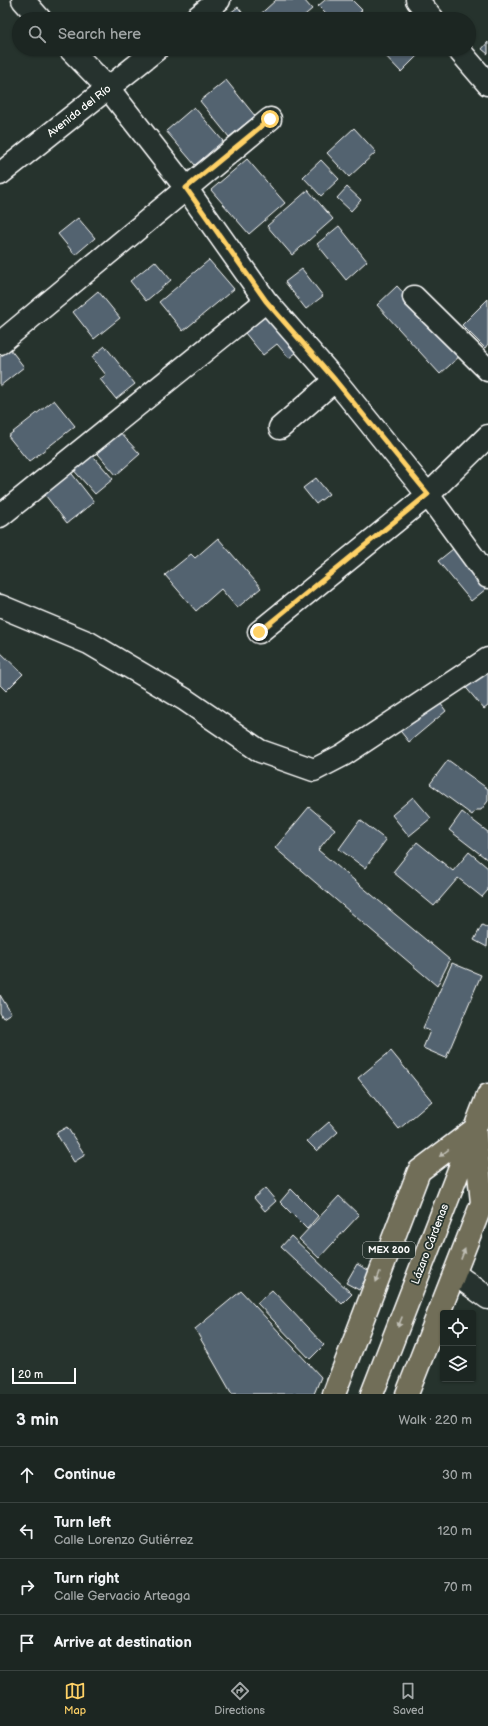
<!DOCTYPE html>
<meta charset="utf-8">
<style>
body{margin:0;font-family:"Balsamiq Sans",sans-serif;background:#252e2a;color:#f1f3f6}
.controls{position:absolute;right:12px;bottom:12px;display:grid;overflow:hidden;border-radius:4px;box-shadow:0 1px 3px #0004}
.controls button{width:36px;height:36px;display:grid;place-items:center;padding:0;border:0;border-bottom:1px solid #3a4340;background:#1c2622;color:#f1f3f6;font:20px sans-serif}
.scale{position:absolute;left:12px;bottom:10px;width:64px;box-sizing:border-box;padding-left:4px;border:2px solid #fff;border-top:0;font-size:11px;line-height:14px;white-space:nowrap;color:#fff;-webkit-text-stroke:3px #26332d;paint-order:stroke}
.stop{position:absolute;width:12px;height:12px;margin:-9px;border:3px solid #ffd166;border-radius:50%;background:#fff}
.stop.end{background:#ffd166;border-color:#fff;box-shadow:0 1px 4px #0008}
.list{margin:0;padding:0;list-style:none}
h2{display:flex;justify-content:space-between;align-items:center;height:52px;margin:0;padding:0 16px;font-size:17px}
h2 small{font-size:13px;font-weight:400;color:#a0a5a5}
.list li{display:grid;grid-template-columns:26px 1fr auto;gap:12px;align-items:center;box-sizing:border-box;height:56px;padding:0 16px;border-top:1px solid #3a4340}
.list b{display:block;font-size:15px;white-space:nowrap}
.list p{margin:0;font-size:13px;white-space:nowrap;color:#a0a5a5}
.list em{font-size:13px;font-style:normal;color:#a0a5a5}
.icon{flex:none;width:22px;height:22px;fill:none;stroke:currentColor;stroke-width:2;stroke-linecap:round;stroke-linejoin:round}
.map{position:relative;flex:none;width:488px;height:1394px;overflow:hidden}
.search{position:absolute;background:#1c2622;box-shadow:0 1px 3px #0004;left:12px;right:12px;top:12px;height:44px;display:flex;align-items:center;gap:10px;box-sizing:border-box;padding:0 14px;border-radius:22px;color:#a0a5a5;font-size:15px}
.sheet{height:276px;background:#1c2622}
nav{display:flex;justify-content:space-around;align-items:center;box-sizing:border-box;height:56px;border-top:1px solid #3a4340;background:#1c2622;font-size:11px;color:#a0a5a5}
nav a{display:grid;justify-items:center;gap:2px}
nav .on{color:#ffd166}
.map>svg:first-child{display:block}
.building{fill:#52636f;stroke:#fff}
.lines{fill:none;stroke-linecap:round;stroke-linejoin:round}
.minor-casing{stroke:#fff;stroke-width:25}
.major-casing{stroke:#fff;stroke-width:25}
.minor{stroke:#26332d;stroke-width:22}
.major{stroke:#716e59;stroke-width:22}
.oneway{fill:#bfbeb4}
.route{stroke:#ffd166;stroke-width:5}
.labels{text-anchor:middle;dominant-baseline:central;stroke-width:3.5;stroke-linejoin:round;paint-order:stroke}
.shield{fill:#26332d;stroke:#bec2c0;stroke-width:1}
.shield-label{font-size:10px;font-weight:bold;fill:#fff}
.street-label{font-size:11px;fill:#fff;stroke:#26332d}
</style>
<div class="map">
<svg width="488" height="1394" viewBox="0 0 488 1394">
<rect width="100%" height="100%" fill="#26332d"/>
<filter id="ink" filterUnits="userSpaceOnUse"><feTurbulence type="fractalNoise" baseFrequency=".025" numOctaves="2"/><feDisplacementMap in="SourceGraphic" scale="8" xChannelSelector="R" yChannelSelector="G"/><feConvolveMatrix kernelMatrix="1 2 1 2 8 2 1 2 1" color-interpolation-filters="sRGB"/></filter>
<g filter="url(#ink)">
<!-- building -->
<path class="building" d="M276 0H304L312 9 300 19H255Z
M325 0H352L362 10 354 19H331L318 6Z
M238 7 247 19H222Z
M488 42V54L482 49Z
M379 49H424L401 72Z
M226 80 255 116 229 137 200 101Z
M194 107 223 141 195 165 166 131Z
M354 128 376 152 349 177 327 153Z
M247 159 285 203 249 234 211 190Z
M321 160 339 179 321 196 303 177Z
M347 187 361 200 351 211 337 198Z
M308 190 333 219 292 255 267 226Z
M78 218 95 238 75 255 58 234Z
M339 226 367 261 346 280 317 244Z
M209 260 234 289 183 331 159 302Z
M155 261 171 280 146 301 130 281Z
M302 269 323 296 306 309 285 282Z
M397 286 461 355 440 374 377 305Z
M98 291 120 318 94 339 73 312Z
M488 299V344L485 348 462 325Z
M269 313 300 350 289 358 277 344 263 355 245 333Z
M105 346 135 384 116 399 100 379 106 375 92 357Z
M10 349 24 367 0 386V357Z
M54 400 75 426 29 462 8 436Z
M116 428 140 454 116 475 93 448Z
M88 450 113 479 95 494 70 466Z
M69 470 94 502 67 523 42 491Z
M316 478 329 494 316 504 303 488Z
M218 538 261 588 237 608 221 589 196 611 165 575 191 554 195 558Z
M453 549 486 589 471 601 438 561Z
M0 652 23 674 6 691 0 685Z
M488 663V706L484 709 463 684Z
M435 696 446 711 409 742 397 727Z
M448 760 488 789V801L481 810H476L472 815 430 784Z
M413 797 431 818 409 836 392 815Z
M309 807 335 829 318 850 450 960 437 986 275 848Z
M462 812 488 832V860L449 830Z
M360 820 386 840 365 868 339 849Z
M417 842 453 871 469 852 488 868V890L482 897 458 878 434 906 393 872Z
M482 925 488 928 487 947 474 940Z
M452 963 481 975 446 1058 423 1048 430 1031 423 1028Z
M0 995 11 1013 3 1018 0 1013Z
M391 1051 432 1101 399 1129 358 1078Z
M329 1122 338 1132 317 1151 307 1141Z
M67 1127 85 1155 74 1162 56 1133Z
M265 1188 276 1201 265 1211 254 1198Z
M291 1189 318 1216 307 1229 280 1202Z
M339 1196 359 1215 319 1258 299 1239Z
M291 1236 352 1294 342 1304 281 1247Z
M357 1264 370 1271 359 1290 346 1283Z
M272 1290 324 1345 310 1359 257 1303Z
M241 1291 321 1377 314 1394H232L195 1329Z"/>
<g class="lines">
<!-- minor casing -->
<g class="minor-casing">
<path id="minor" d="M23 0 40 19
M417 0 433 19
M195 19 219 0
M70 49 108 88 186 188 266 301 335 380 428 495 488 577
M458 49 488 84
M0 174 157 49
M414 297 488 370
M0 343 270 119
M280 428 335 380
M0 516 266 301
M0 606 89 643 184 699 260 751 314 770 343 755 488 659
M259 632 428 495 488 436
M455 1274 488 1298"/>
</g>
<!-- major casing -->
<g class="major-casing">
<path id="major" d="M334 1394 419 1171 475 1129
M372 1394 488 1095
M407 1394 482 1203 475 1134"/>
</g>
<!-- minor -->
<use href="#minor" class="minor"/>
<!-- major -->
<use href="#major" class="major"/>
</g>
<!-- one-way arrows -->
<defs><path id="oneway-solid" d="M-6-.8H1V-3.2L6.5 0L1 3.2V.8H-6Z"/></defs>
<g class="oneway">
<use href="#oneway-solid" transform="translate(444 1153) rotate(143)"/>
<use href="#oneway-solid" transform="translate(463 1254) rotate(-69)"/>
<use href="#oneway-solid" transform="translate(378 1277) rotate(111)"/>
<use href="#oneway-solid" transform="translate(400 1322) rotate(112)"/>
</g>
</g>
<g class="lines" filter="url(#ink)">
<!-- route -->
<path class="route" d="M259 632 428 494 335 380 266 301 186 188 270 119"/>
</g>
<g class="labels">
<!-- shield labels -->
<rect class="shield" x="363" y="1242" width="52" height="16" rx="3"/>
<g class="shield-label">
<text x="389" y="1250">MEX 200</text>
</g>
<!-- street labels -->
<g class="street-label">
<text transform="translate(79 111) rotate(-38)">Avenida del Río</text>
<text transform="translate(430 1244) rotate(-69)">Lázaro Cárdenas</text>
</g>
</g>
</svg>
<div class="controls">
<button><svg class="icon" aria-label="locate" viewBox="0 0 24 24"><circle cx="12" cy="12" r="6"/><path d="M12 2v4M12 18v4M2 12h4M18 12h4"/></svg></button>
<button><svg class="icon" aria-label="layers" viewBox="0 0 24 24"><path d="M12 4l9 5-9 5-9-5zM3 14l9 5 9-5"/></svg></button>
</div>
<div class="scale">20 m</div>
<div class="stop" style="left:270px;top:119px"></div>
<div class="stop end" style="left:259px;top:632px"></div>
<div class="search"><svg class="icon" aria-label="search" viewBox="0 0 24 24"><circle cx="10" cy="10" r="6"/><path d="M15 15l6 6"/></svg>Search here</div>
</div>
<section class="sheet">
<h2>3 min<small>Walk · 220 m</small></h2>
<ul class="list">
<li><svg class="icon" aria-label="ahead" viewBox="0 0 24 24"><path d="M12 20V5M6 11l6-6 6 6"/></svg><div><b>Continue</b></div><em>30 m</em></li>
<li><svg class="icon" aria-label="left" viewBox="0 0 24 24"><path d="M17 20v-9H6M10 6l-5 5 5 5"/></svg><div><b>Turn left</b><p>Calle Lorenzo Gutiérrez</p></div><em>120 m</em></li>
<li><svg class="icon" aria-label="right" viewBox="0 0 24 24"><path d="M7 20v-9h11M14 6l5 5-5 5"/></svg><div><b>Turn right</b><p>Calle Gervacio Arteaga</p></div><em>70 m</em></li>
<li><svg class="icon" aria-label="arrive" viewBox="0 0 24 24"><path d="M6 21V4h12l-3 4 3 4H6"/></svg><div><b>Arrive at destination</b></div></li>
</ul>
</section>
<nav>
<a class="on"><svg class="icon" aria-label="map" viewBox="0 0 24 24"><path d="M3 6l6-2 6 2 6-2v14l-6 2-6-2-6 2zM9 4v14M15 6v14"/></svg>Map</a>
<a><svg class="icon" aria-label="directions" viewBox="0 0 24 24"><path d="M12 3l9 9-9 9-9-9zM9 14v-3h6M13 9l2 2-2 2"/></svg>Directions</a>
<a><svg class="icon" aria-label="saved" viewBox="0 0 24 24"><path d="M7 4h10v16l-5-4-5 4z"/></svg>Saved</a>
</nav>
